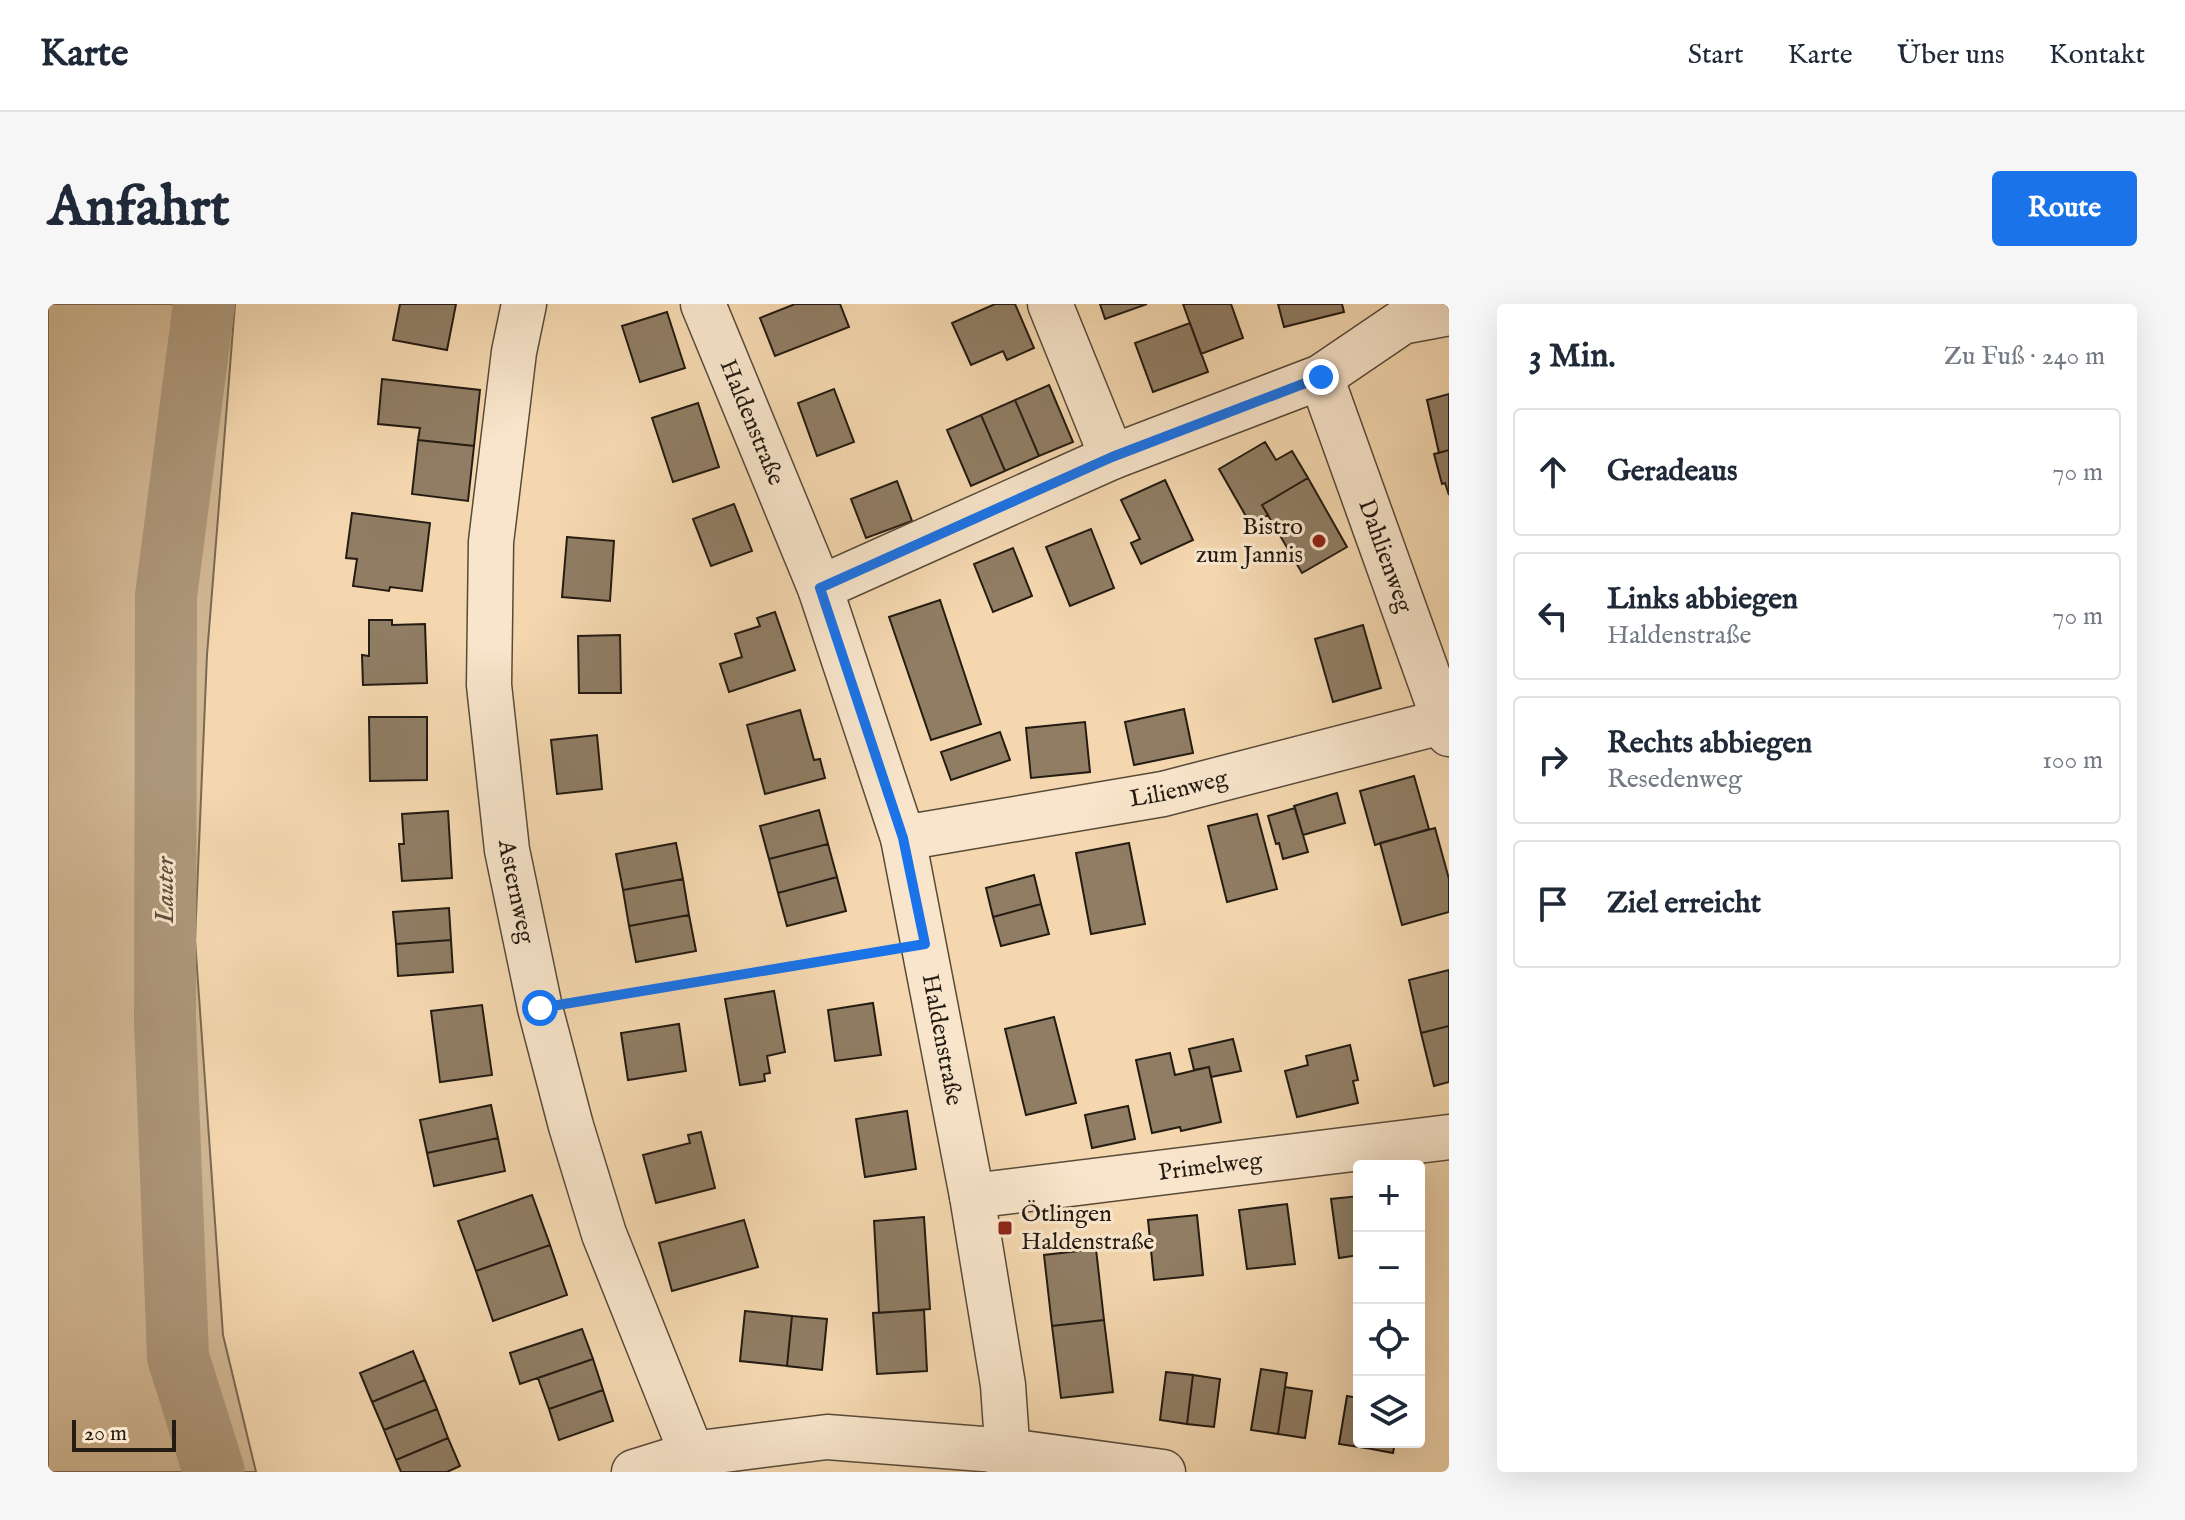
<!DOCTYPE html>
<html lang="de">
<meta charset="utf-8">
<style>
body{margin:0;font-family:"IM FELL English",serif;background:#f6f6f7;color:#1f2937}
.controls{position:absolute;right:24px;bottom:24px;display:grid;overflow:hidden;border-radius:8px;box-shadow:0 8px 32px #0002}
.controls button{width:72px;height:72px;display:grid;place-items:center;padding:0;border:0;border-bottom:2px solid #e0e1e3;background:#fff;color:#1f2937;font:40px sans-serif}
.scale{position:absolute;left:24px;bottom:20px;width:104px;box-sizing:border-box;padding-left:8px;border:4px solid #241b12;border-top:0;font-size:22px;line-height:28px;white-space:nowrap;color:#241b12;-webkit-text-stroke:6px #f8e5cb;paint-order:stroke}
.stop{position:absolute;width:24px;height:24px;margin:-18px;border:6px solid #1a73e8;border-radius:50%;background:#fff}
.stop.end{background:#1a73e8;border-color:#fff;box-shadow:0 2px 8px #0008}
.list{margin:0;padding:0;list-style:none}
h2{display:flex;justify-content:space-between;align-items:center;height:104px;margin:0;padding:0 32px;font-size:34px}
h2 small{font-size:26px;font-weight:400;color:#747a83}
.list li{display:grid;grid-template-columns:52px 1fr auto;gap:24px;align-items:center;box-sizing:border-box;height:128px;margin:0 16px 16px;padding:0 16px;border:2px solid #e0e1e3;border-radius:8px}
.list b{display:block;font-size:30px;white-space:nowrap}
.list p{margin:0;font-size:26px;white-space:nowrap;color:#747a83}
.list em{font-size:26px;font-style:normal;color:#747a83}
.icon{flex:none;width:44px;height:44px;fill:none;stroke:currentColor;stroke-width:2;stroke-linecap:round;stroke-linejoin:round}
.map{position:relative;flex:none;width:1401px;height:1168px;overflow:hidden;border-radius:8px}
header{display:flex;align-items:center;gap:48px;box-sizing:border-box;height:112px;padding:0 40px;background:#fff;border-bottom:2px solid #e0e1e3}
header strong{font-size:38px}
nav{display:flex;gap:44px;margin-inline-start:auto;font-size:28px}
.intro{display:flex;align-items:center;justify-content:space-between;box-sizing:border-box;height:192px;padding:0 48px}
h1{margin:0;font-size:56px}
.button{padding:20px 36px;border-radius:8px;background:#1a73e8;color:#fff;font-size:28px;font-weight:700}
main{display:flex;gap:48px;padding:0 48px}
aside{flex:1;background:#fff;border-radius:8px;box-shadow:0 8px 32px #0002}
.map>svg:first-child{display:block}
.green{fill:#d1b794;stroke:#7a6953;stroke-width:2}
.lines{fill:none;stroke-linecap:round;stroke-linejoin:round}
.river{stroke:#ad977a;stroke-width:62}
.building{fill:#907d64;stroke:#241b12;stroke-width:2}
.minor-casing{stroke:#584a39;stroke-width:47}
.path{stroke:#241b12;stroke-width:5;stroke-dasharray:2 4;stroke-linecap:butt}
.minor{stroke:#f8e5cb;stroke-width:44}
.route{stroke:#1a73e8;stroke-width:10}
.poi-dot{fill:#8f2418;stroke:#f8e5cb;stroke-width:3}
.labels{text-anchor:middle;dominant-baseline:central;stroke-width:6;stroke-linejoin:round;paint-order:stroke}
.street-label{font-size:24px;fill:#241b12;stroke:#f8e5cb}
.poi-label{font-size:24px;fill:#241b12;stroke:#f8e5cb;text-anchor:end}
.water-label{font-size:26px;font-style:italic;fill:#5b4d3c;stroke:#f8e5cb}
</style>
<header>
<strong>Karte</strong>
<nav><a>Start</a><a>Karte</a><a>Über uns</a><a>Kontakt</a></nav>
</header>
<div class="intro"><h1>Anfahrt</h1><a class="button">Route</a></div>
<main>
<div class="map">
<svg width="1401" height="1168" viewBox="0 0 1401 1168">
<rect width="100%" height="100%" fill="#f4d7af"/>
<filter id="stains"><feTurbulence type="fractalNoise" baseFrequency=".0025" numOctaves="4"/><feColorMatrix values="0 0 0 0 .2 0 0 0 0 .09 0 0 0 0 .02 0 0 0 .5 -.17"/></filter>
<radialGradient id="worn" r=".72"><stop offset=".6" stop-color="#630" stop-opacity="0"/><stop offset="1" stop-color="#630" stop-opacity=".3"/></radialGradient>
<!-- green -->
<path class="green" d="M0 0H187L159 351 147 636 175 1031 208 1168H0Z"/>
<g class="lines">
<!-- river -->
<path class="river" d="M156 0 118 292 117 717 130 1053 166 1168"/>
</g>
<!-- building -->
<path class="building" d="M352 0H408L399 46 345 36Z
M747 0H792L801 23 727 52 712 14Z
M947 0H967L986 44 959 56 955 47 923 61 904 19Z
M1052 0H1099L1057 15Z
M1135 0H1183L1195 34 1153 50Z
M1230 0H1294L1296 8 1236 23Z
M619 8 637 64 592 78 574 22Z
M1142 19 1160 68 1105 88 1087 39Z
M334 75 432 86 426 142 370 136 372 124 330 120Z
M1001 81 1025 138 991 152 967 96Z
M786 85 806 138 769 152 750 99Z
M1401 90V146L1391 149 1379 96Z
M967 96 991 152 957 167 933 111Z
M650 99 671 163 625 178 604 114Z
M933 111 957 167 923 182 899 126Z
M370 136 426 142 420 197 364 190Z
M1217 138 1228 156 1244 147 1260 174 1214 201 1220 211 1203 221 1171 165Z
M1401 146V191L1397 179 1394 180 1386 150Z
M1260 174 1299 243 1254 269 1214 201Z
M1117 176 1145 236 1093 260 1083 239 1092 235 1073 196Z
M849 177 864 217 818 234 803 195Z
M686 200 704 247 663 262 645 215Z
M304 209 382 219 374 287 342 283 341 287 305 282 309 255 298 254Z
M1043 225 1066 284 1022 302 998 243Z
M519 233 566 237 562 297 514 293Z
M965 244 984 292 945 308 926 260Z
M892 296 933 420 883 436 841 313Z
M727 308 747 366 681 388 672 360 694 353 687 330 712 322 709 314Z
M321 316H344V321L377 320 379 379 315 381 314 351 321 352Z
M1315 321 1333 384 1285 398 1267 335Z
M572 331 573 389H531L530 332Z
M1136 405 1145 449 1086 461 1077 418Z
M752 406 766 456 772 455 777 474 717 490 699 421Z
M321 413H379V476L322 477Z
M1037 418 1042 468 983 474 978 424Z
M952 428 962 456 903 476 893 448Z
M549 431 554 485 509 490 503 436Z
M1366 472 1381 525 1327 541 1312 487Z
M1289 489 1297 519 1255 531 1246 502Z
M1247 504 1260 548 1235 555 1231 539 1228 540 1220 512Z
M771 506 780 540 721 555 712 522Z
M400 507 404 574 354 577 351 540H356L354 510Z
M1209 510 1229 585 1179 598 1160 522Z
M1387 524 1401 575V608L1354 621 1332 539Z
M628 539 635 575 575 586 568 550Z
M1081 539 1097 620 1043 630 1028 549Z
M780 540 789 573 730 589 721 555Z
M986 571 993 600 945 613 938 584Z
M789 573 798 607 739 622 730 589Z
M635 575 641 611 581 622 575 586Z
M993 600 1001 630 953 642 945 613Z
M401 604 403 636 348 640 345 608Z
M641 611 648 647 588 658 581 622Z
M403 636 405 668 350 672 348 640Z
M1401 666V722L1373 729 1361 676Z
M726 687 737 748 719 752 722 769 716 770 717 777 692 781 677 695Z
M825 699 833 751 787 757 780 706Z
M434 701 444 771 392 778 383 707Z
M1006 713 1028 799 978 811 957 725Z
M631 720 638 767 580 776 573 729Z
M1401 722V778L1386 782 1373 729Z
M1185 735 1193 767 1163 773 1161 763 1146 766 1141 745Z
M1302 741 1310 776 1305 777 1310 799 1249 813 1237 767 1260 761 1258 752Z
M1122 749 1127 771 1161 763 1173 818 1133 827 1132 823 1104 829 1088 756Z
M443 801 450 834 379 849 372 816Z
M1080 802 1087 835 1044 844 1037 811Z
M859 807 868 865 817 873 808 815Z
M653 828 667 884 608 899 595 851 642 839 640 831Z
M450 834 457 867 386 882 379 849Z
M484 891 502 941 428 967 410 917Z
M1311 892V951L1291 954 1283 895Z
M1239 900 1247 960 1199 965 1191 906Z
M1149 911 1155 971 1106 976 1100 916Z
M876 913 882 1005 831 1009 826 917Z
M696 916 710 963 624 987 611 939Z
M502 941 519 991 445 1017 428 967Z
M1048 945 1056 1016 1004 1022 996 951Z
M876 1006 879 1067 829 1070 825 1009Z
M697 1007 744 1012 739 1062 692 1057Z
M744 1012 779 1015 774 1066 739 1062Z
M1056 1016 1065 1088 1013 1094 1004 1022Z
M534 1025 545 1055 472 1080 462 1049Z
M365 1047 377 1076 324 1098 312 1069Z
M545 1055 555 1086 501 1105 490 1074Z
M1213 1065 1239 1069 1230 1130 1203 1126Z
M1118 1068 1145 1071 1139 1120 1112 1116Z
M1145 1071 1172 1075 1166 1123 1139 1120Z
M377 1076 389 1105 336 1126 324 1098Z
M1237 1083 1264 1087 1257 1134 1230 1130Z
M555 1086 565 1117 511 1136 501 1105Z
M1299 1092 1311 1094V1138H1319L1318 1144 1291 1140Z
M389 1105 400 1134 348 1156 336 1126Z
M400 1134 412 1162 399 1168H353L348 1156Z
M1319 1138H1347L1345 1149 1318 1144Z"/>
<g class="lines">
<!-- minor casing -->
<g class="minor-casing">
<g id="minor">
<path id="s1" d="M476 0 466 48 443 238 441 381 459 546 492 704 523 822 556 930 644 1150"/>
<path id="s2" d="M655 0 772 284 855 534 924 892 955 1081 961 1168"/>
<path d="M1002 0 1064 153"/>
<path id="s3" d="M1273 73 1401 430"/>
<path d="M772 284 1064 153 1273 73 1354 18 1401 9"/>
<path id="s4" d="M855 534 1115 490 1401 416"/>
<path id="s5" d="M924 892 1401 833"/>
<path d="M586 1168 644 1150 779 1133 960 1147 1115 1168"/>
</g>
</g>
<!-- path -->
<path class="path" d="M529 698 839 646"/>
<!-- minor -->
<use href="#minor" class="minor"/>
</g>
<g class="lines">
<!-- route -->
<path class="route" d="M492 704 877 640 855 534 772 284 1064 153 1273 73"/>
</g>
<!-- markers -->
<g class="poi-dot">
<circle cx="1271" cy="237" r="8"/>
<rect x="949" y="916" width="16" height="16" rx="4"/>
</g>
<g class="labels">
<!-- street labels -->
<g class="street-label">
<text stroke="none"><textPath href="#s2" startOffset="128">Haldenstraße</textPath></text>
<text stroke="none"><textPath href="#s3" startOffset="190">Dahlienweg</textPath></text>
<text stroke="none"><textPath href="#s4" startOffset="280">Lilienweg</textPath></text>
<text stroke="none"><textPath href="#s1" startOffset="592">Asternweg</textPath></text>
<text stroke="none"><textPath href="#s2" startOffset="776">Haldenstraße</textPath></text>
<text stroke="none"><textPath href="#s5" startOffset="240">Primelweg</textPath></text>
</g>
<!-- poi labels -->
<g class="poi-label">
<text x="1255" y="223">Bistro<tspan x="1255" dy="28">zum Jannis</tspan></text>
<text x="973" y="910" text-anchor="start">Ötlingen<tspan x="973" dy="28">Haldenstraße</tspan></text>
</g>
<!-- water labels -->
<g class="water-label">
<text transform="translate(117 586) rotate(-90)">Lauter</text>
</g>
</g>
<rect width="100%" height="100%" filter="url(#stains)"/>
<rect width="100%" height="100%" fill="url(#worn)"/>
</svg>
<div class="controls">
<button>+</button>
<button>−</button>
<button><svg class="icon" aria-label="locate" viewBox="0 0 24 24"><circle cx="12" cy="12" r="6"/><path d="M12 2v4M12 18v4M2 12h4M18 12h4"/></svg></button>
<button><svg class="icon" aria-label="layers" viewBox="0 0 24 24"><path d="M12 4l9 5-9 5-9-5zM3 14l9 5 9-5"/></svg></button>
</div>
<div class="scale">20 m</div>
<div class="stop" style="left:492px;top:704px"></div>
<div class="stop end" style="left:1273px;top:73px"></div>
</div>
<aside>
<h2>3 Min.<small>Zu Fuß · 240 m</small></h2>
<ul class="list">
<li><svg class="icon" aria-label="ahead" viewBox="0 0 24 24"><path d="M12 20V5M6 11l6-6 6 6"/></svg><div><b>Geradeaus</b></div><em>70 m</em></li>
<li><svg class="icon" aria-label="left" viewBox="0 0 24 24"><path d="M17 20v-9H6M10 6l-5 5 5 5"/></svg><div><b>Links abbiegen</b><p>Haldenstraße</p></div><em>70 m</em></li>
<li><svg class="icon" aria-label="right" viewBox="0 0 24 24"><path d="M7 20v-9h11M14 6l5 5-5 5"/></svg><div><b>Rechts abbiegen</b><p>Resedenweg</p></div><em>100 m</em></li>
<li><svg class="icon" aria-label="arrive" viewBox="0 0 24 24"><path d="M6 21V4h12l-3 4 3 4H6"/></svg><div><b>Ziel erreicht</b></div></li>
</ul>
</aside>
</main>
